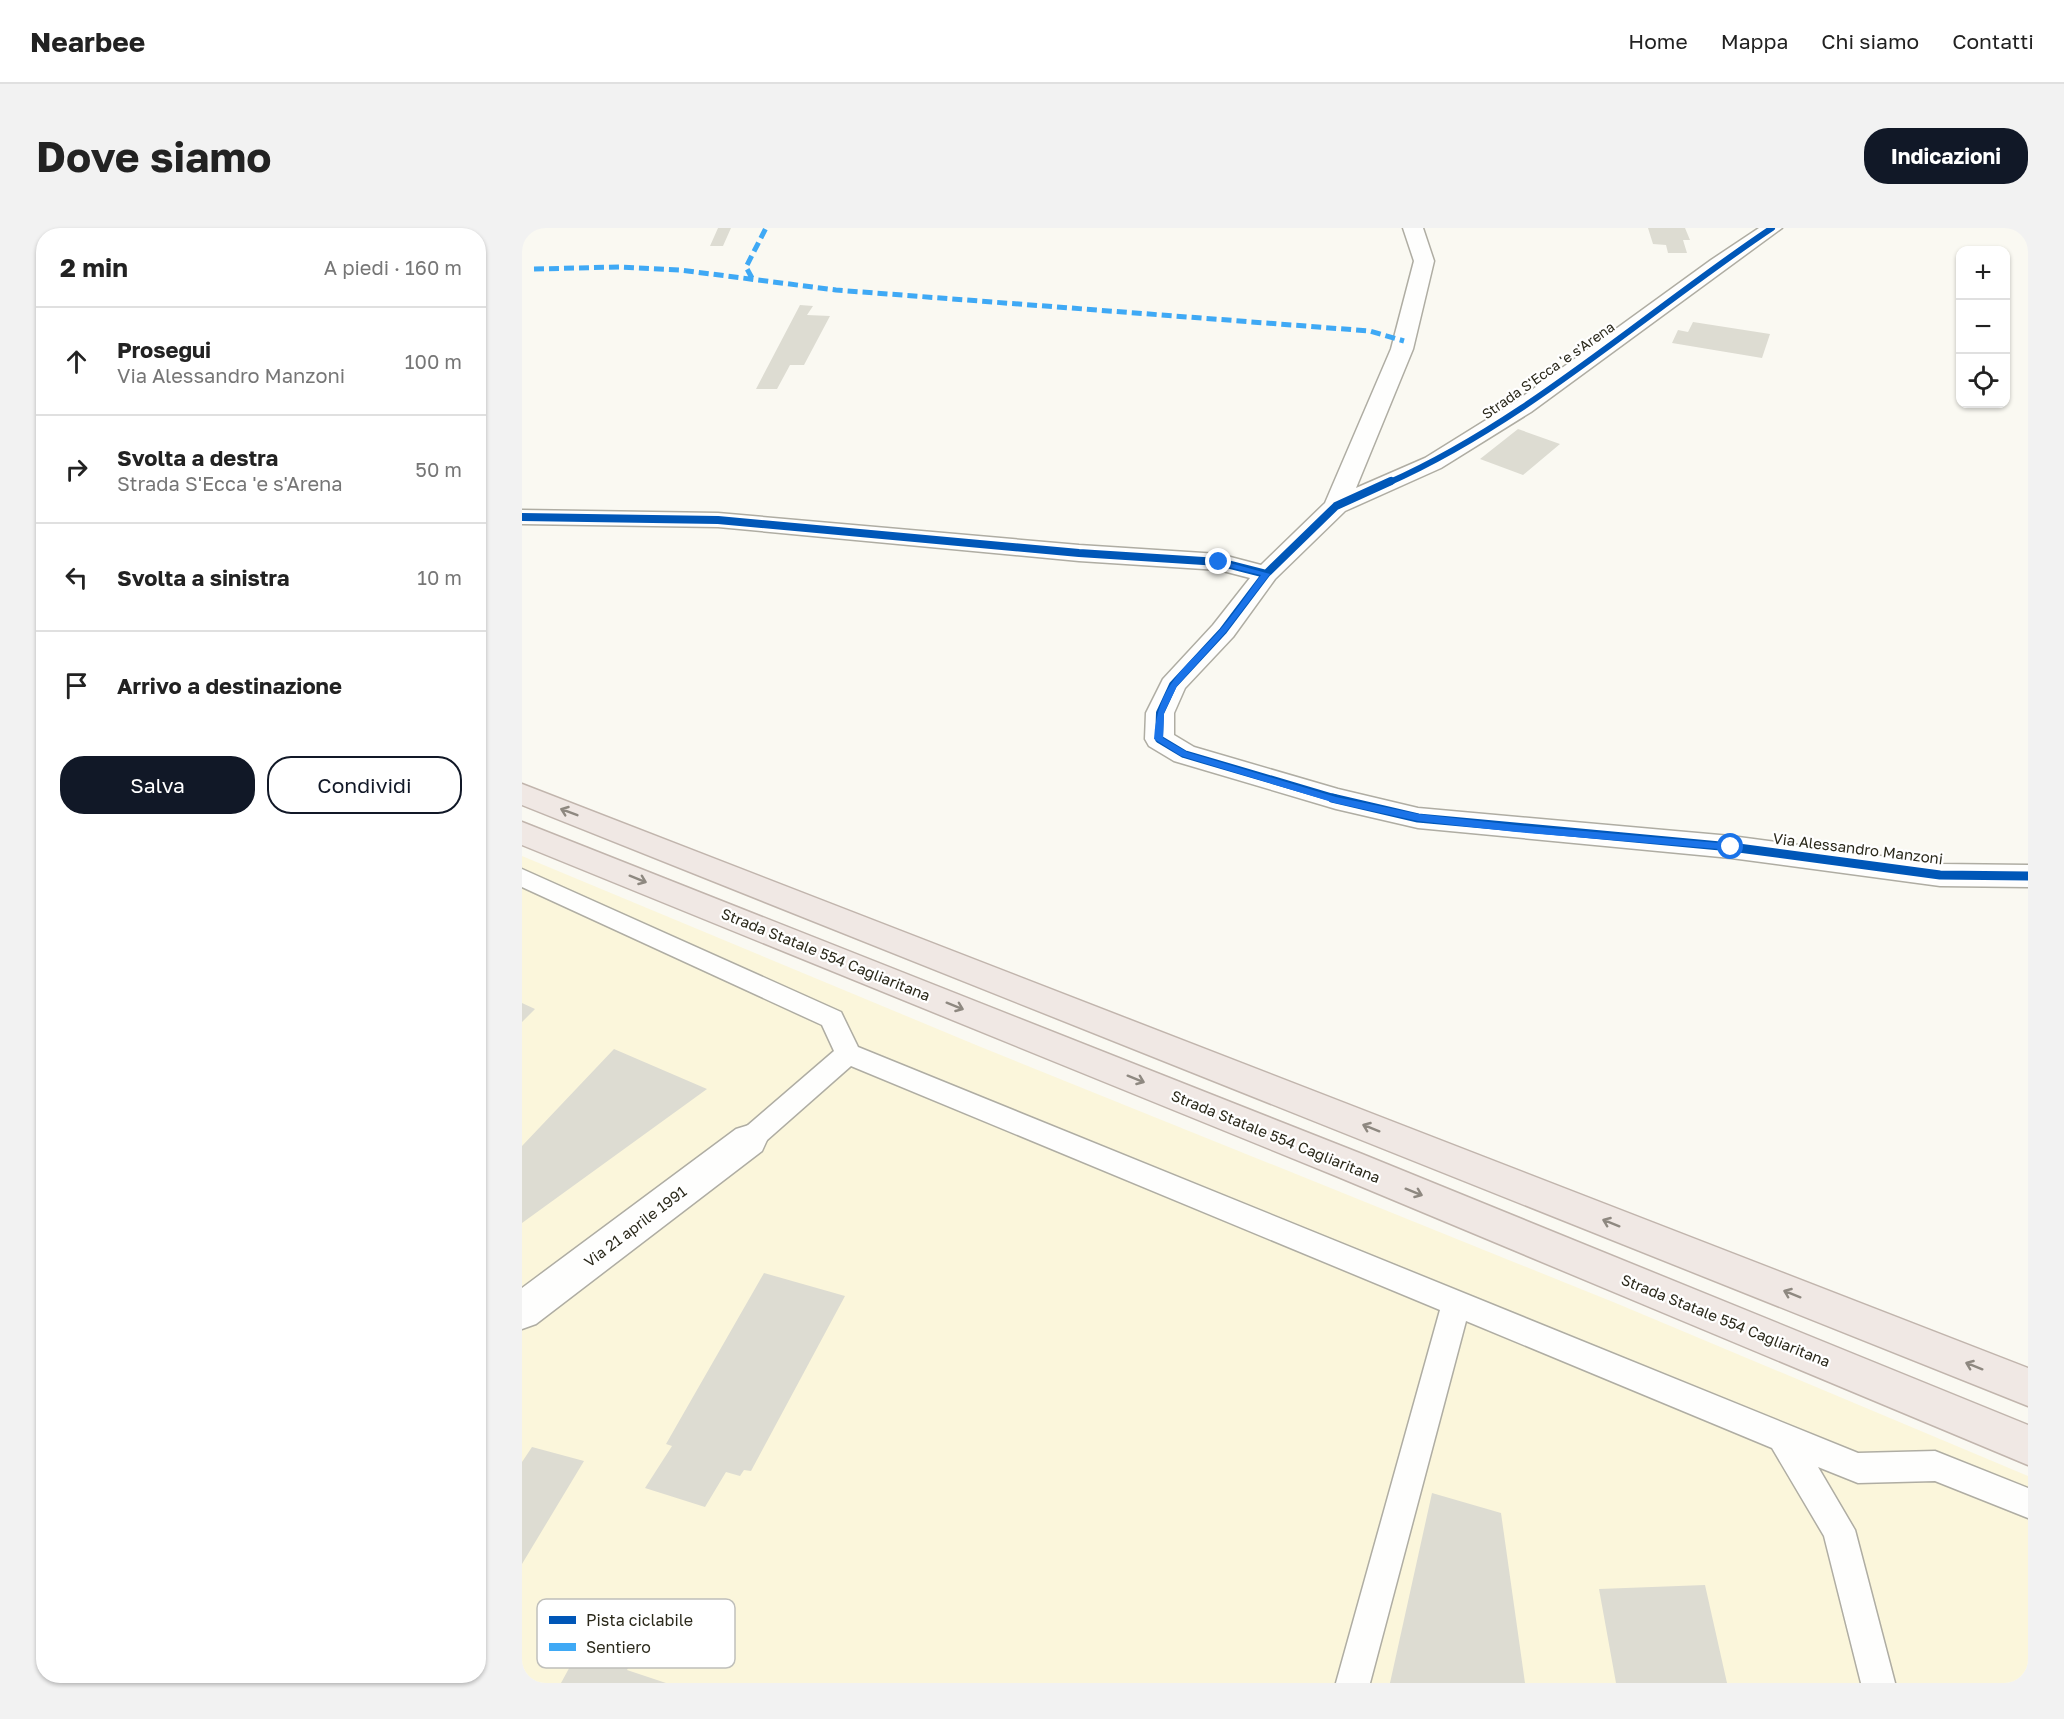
<!DOCTYPE html>
<html lang="it">
<meta charset="utf-8">
<style>
body{margin:0;font-family:"Golos Text",sans-serif;background:#f2f2f2;color:#222}
.controls{position:absolute;right:18px;top:18px;display:grid;overflow:hidden;border-radius:12px;box-shadow:0 2px 4px #0004}
.controls button{width:54px;height:54px;display:grid;place-items:center;padding:0;border:0;border-bottom:2px solid #e0e0e0;background:#fff;color:#222;font:30px sans-serif}
.stop{position:absolute;width:18px;height:18px;margin:-14px;border:4px solid #1a73e8;border-radius:50%;background:#fff}
.stop.end{background:#1a73e8;border-color:#fff;box-shadow:0 2px 6px #0008}
.list{margin:0;padding:0;list-style:none}
h2{display:flex;justify-content:space-between;align-items:center;height:78px;margin:0;padding:0 24px;font-size:26px}
h2 small{font-size:20px;font-weight:400;color:#767676}
.list li{display:grid;grid-template-columns:39px 1fr auto;gap:18px;align-items:center;box-sizing:border-box;height:108px;padding:0 24px;border-top:2px solid #e0e0e0}
.list b{display:block;font-size:22px;white-space:nowrap}
.list p{margin:0;font-size:20px;white-space:nowrap;color:#767676}
.list em{font-size:20px;font-style:normal;color:#767676}
.actions{display:flex;gap:12px;padding:18px 24px}
.actions a{flex:1;padding:14px 0;border:2px solid #111827;border-radius:24px;text-align:center;font-size:21px;color:#111827}
.actions .main{background:#111827;color:#fff}
.icon{flex:none;width:33px;height:33px;fill:none;stroke:currentColor;stroke-width:2;stroke-linecap:round;stroke-linejoin:round}
.map{position:relative;flex:none;width:1506px;height:1455px;overflow:hidden;border-radius:24px}
header{display:flex;align-items:center;gap:36px;box-sizing:border-box;height:84px;padding:0 30px;background:#fff;border-bottom:2px solid #e0e0e0}
header strong{font-size:28px}
nav{display:flex;gap:33px;margin-inline-start:auto;font-size:21px}
.intro{display:flex;align-items:center;justify-content:space-between;box-sizing:border-box;height:144px;padding:0 36px}
h1{margin:0;font-size:42px}
.button{padding:15px 27px;border-radius:24px;background:#111827;color:#fff;font-size:21px;font-weight:700}
main{display:flex;gap:36px;padding:0 36px}
aside{flex:1;background:#fff;border-radius:24px;box-shadow:0 2px 4px #0004}
.map>svg:first-child{display:block}
.built{fill:#fbf6db}
.building{fill:#dddcd2}
.lines{fill:none;stroke-linecap:round;stroke-linejoin:round}
.service-casing{stroke:#afada3;stroke-width:3}
.minor-casing{stroke:#afada3;stroke-width:3}
.trunk-casing{stroke:#c1b5ad;stroke-width:3}
.service{fill:#fefefd;fill-rule:evenodd}
.minor{fill:#fefefd;fill-rule:evenodd}
.trunk{fill:#f0e8e4;fill-rule:evenodd}
.quiet{stroke:#3fa9f5;stroke-width:5;stroke-dasharray:10 5;stroke-linecap:butt}
.cycleway-far2-casing{stroke:#fff;stroke-width:8}
.cycleway-far1-casing{stroke:#fff;stroke-width:10}
.cycleway-casing{stroke:#fff;stroke-width:13}
.cycleway-far2{stroke:#0057b8;stroke-width:6}
.cycleway-far1{stroke:#0057b8;stroke-width:8}
.cycleway{stroke:#0057b8;stroke-width:9}
.oneway{stroke:#8e8880}
.route{fill:#1a73e8}
.labels{text-anchor:middle;dominant-baseline:central;stroke-width:4.5;stroke-linejoin:round;paint-order:stroke}
.far-street-label{font-size:14px;fill:#2b291b;stroke:#fff}
.street-label{font-size:15px;fill:#2b291b;stroke:#fff}
.key{fill:#fff;stroke:#bfbfbb;stroke-width:1.5}
.key-label{font-size:16px;fill:#2b291b}
</style>
<header>
<strong>Nearbee</strong>
<nav><a>Home</a><a>Mappa</a><a>Chi siamo</a><a>Contatti</a></nav>
</header>
<div class="intro"><h1>Dove siamo</h1><a class="button">Indicazioni</a></div>
<main>
<aside>
<h2>2 min<small>A piedi · 160 m</small></h2>
<ul class="list">
<li><svg class="icon" aria-label="ahead" viewBox="0 0 24 24"><path d="M12 20V5M6 11l6-6 6 6"/></svg><div><b>Prosegui</b><p>Via Alessandro Manzoni</p></div><em>100 m</em></li>
<li><svg class="icon" aria-label="right" viewBox="0 0 24 24"><path d="M7 20v-9h11M14 6l5 5-5 5"/></svg><div><b>Svolta a destra</b><p>Strada S'Ecca 'e s'Arena</p></div><em>50 m</em></li>
<li><svg class="icon" aria-label="left" viewBox="0 0 24 24"><path d="M17 20v-9H6M10 6l-5 5 5 5"/></svg><div><b>Svolta a sinistra</b></div><em>10 m</em></li>
<li><svg class="icon" aria-label="arrive" viewBox="0 0 24 24"><path d="M6 21V4h12l-3 4 3 4H6"/></svg><div><b>Arrivo a destinazione</b></div></li>
</ul>
<div class="actions"><a class="main">Salva</a><a>Condividi</a></div>
</aside>
<div class="map">
<svg width="1506" height="1455" viewBox="0 0 1506 1455">
<rect width="100%" height="100%" fill="#faf9f2"/>
<!-- built -->
<path class="built" d="M0 628 454 817 1096 1076 1506 1248V1455H0Z"/>
<!-- building -->
<path class="building" d="M196 0H209L201 18H188Z
M1126 0H1163L1168 12H1161L1165 25H1146L1144 17 1131 16Z
M278 77 291 78 285 87 308 88 282 137H268L255 161H234Z
M1171 94 1248 106 1240 130 1150 115 1156 102 1166 104Z
M996 201 1038 216 1001 247 958 231Z
M0 775 13 781 0 794Z
M92 821 185 861 0 995V918Z
M242 1045 323 1068 229 1243 222 1242 218 1248 204 1244 183 1279 123 1260 150 1218 144 1216Z
M10 1219 62 1233 0 1336V1234Z
M910 1265 979 1285 1003 1455H868Z
M1183 1357 1205 1455H1094L1077 1361Z
M81 1378 132 1392 105 1442 144 1455H39Z"/>
<g class="lines">
<!-- service casing -->
<g class="service-casing">
<path id="service" d="M0 641 319 784 336 819 1336 1225 1413 1223 1506 1260V1290L1413 1253 1336 1255 1296 1239 1333 1302 1373 1455H1339L1302 1308 1250 1220 944 1093 848 1455H814L918 1082 329 838 236 920 227 923 218 920 214 912 218 904 312 823 300 797 0 659Z"/>
</g>
<!-- minor casing -->
<g class="minor-casing">
<path id="minor" d="M881 0H901L912 33 891 121 834 260 903 230 993 174 1189 32 1237 0H1260L1009 184 919 240 823 283 753 351 711 409 663 460 652 485V507L672 519 816 561 896 580 1209 608 1418 636 1506 637V659L1418 658 1209 630 896 600 814 581 652 533 627 518 623 511 624 485 641 451 691 397 728 350 697 342 557 333 196 299 0 296V282L196 285 557 317 697 326 739 337 803 275 869 121 892 33Z
M227 897 240 901 245 912 240 923 14 1096 0 1101V1060L214 901Z"/>
</g>
<!-- trunk casing -->
<g class="trunk-casing">
<path id="trunk" d="M0 556 1506 1140V1178L0 577Z
M0 594 840 926 1506 1197V1237L814 948 0 617Z"/>
</g>
<!-- service -->
<use href="#service" class="service"/>
<!-- minor -->
<use href="#minor" class="minor"/>
<!-- trunk -->
<use href="#trunk" class="trunk"/>
<!-- quiet -->
<path class="quiet" d="M12 41 98 39 158 42 314 62 848 103 882 113
M230 50 224 39 244 0"/>
<!-- cycleway-far2 casing -->
<g class="cycleway-far2-casing">
<path id="cycleway-far2" d="M866 255C1004 194 1124 84 1250 0"/>
</g>
<!-- cycleway-far1 casing -->
<g class="cycleway-far1-casing">
<path id="cycleway-far1" d="M0 289 196 292 557 325 697 334 744 346
M815 571 662 526 637 511 638 485 651 457 701 403 744 346 814 278 869 253"/>
</g>
<!-- cycleway casing -->
<g class="cycleway-casing">
<path id="cycleway" d="M810 570 896 590 1209 619 1418 647 1506 648"/>
</g>
<!-- cycleway-far2 -->
<use href="#cycleway-far2" class="cycleway-far2"/>
<!-- cycleway-far1 -->
<use href="#cycleway-far1" class="cycleway-far1"/>
<!-- cycleway -->
<use href="#cycleway" class="cycleway"/>
</g>
<!-- one-way arrows -->
<defs><path id="oneway-shaft" d="M-6 0H5M1.5-3L5.5 0L1.5 3" fill="none" stroke-width="1.6" stroke-linecap="round" stroke-linejoin="round" transform="scale(1.5)"/></defs>
<g class="oneway">
<use href="#oneway-shaft" transform="translate(47 584) rotate(-159)"/>
<use href="#oneway-shaft" transform="translate(116 651) rotate(22)"/>
<use href="#oneway-shaft" transform="translate(433 778) rotate(22)"/>
<use href="#oneway-shaft" transform="translate(614 851) rotate(22)"/>
<use href="#oneway-shaft" transform="translate(849 900) rotate(-158)"/>
<use href="#oneway-shaft" transform="translate(892 964) rotate(22)"/>
<use href="#oneway-shaft" transform="translate(1089 995) rotate(-158)"/>
<use href="#oneway-shaft" transform="translate(1270 1066) rotate(-158)"/>
<use href="#oneway-shaft" transform="translate(1452 1138) rotate(-158)"/>
</g>
<!-- route -->
<path class="route" d="M697 332 748 346 704 404 655 458 642 485 641 510 665 524 814 569 896 586 994 597 1209 616 1214 619 1209 622 994 604 896 593 813 575 659 528 632 511C636 455 662 442 697 403 712 386 725 366 739 347L694 336 693 334Z"/>
<g class="labels">
<!-- far-street labels -->
<g class="far-street-label">
<text transform="translate(1026 142) rotate(-35)">Strada S'Ecca 'e s'Arena</text>
</g>
<!-- street labels -->
<g class="street-label">
<text transform="translate(1336 620) rotate(7)">Via Alessandro Manzoni</text>
<text transform="translate(304 726) rotate(22)">Strada Statale 554 Cagliaritana</text>
<text transform="translate(754 908) rotate(22)">Strada Statale 554 Cagliaritana</text>
<text transform="translate(113 998) rotate(-37)">Via 21 aprile 1991</text>
<text transform="translate(1204 1092) rotate(22)">Strada Statale 554 Cagliaritana</text>
</g>
</g>
<!-- legend -->
<rect x="15" y="1371" width="198" height="69" rx="9" class="key"/>
<rect x="27" y="1388" width="27" height="8" fill="#0057b8"/>
<rect x="27" y="1415" width="27" height="8" fill="#3fa9f5"/>
<g class="key-label">
<text x="64" y="1398">Pista ciclabile</text>
<text x="64" y="1425">Sentiero</text>
</g>
</svg>
<div class="controls">
<button>+</button>
<button>−</button>
<button><svg class="icon" aria-label="locate" viewBox="0 0 24 24"><circle cx="12" cy="12" r="6"/><path d="M12 2v4M12 18v4M2 12h4M18 12h4"/></svg></button>
</div>
<div class="stop" style="left:1209px;top:619px"></div>
<div class="stop end" style="left:697px;top:334px"></div>
</div>
</main>
